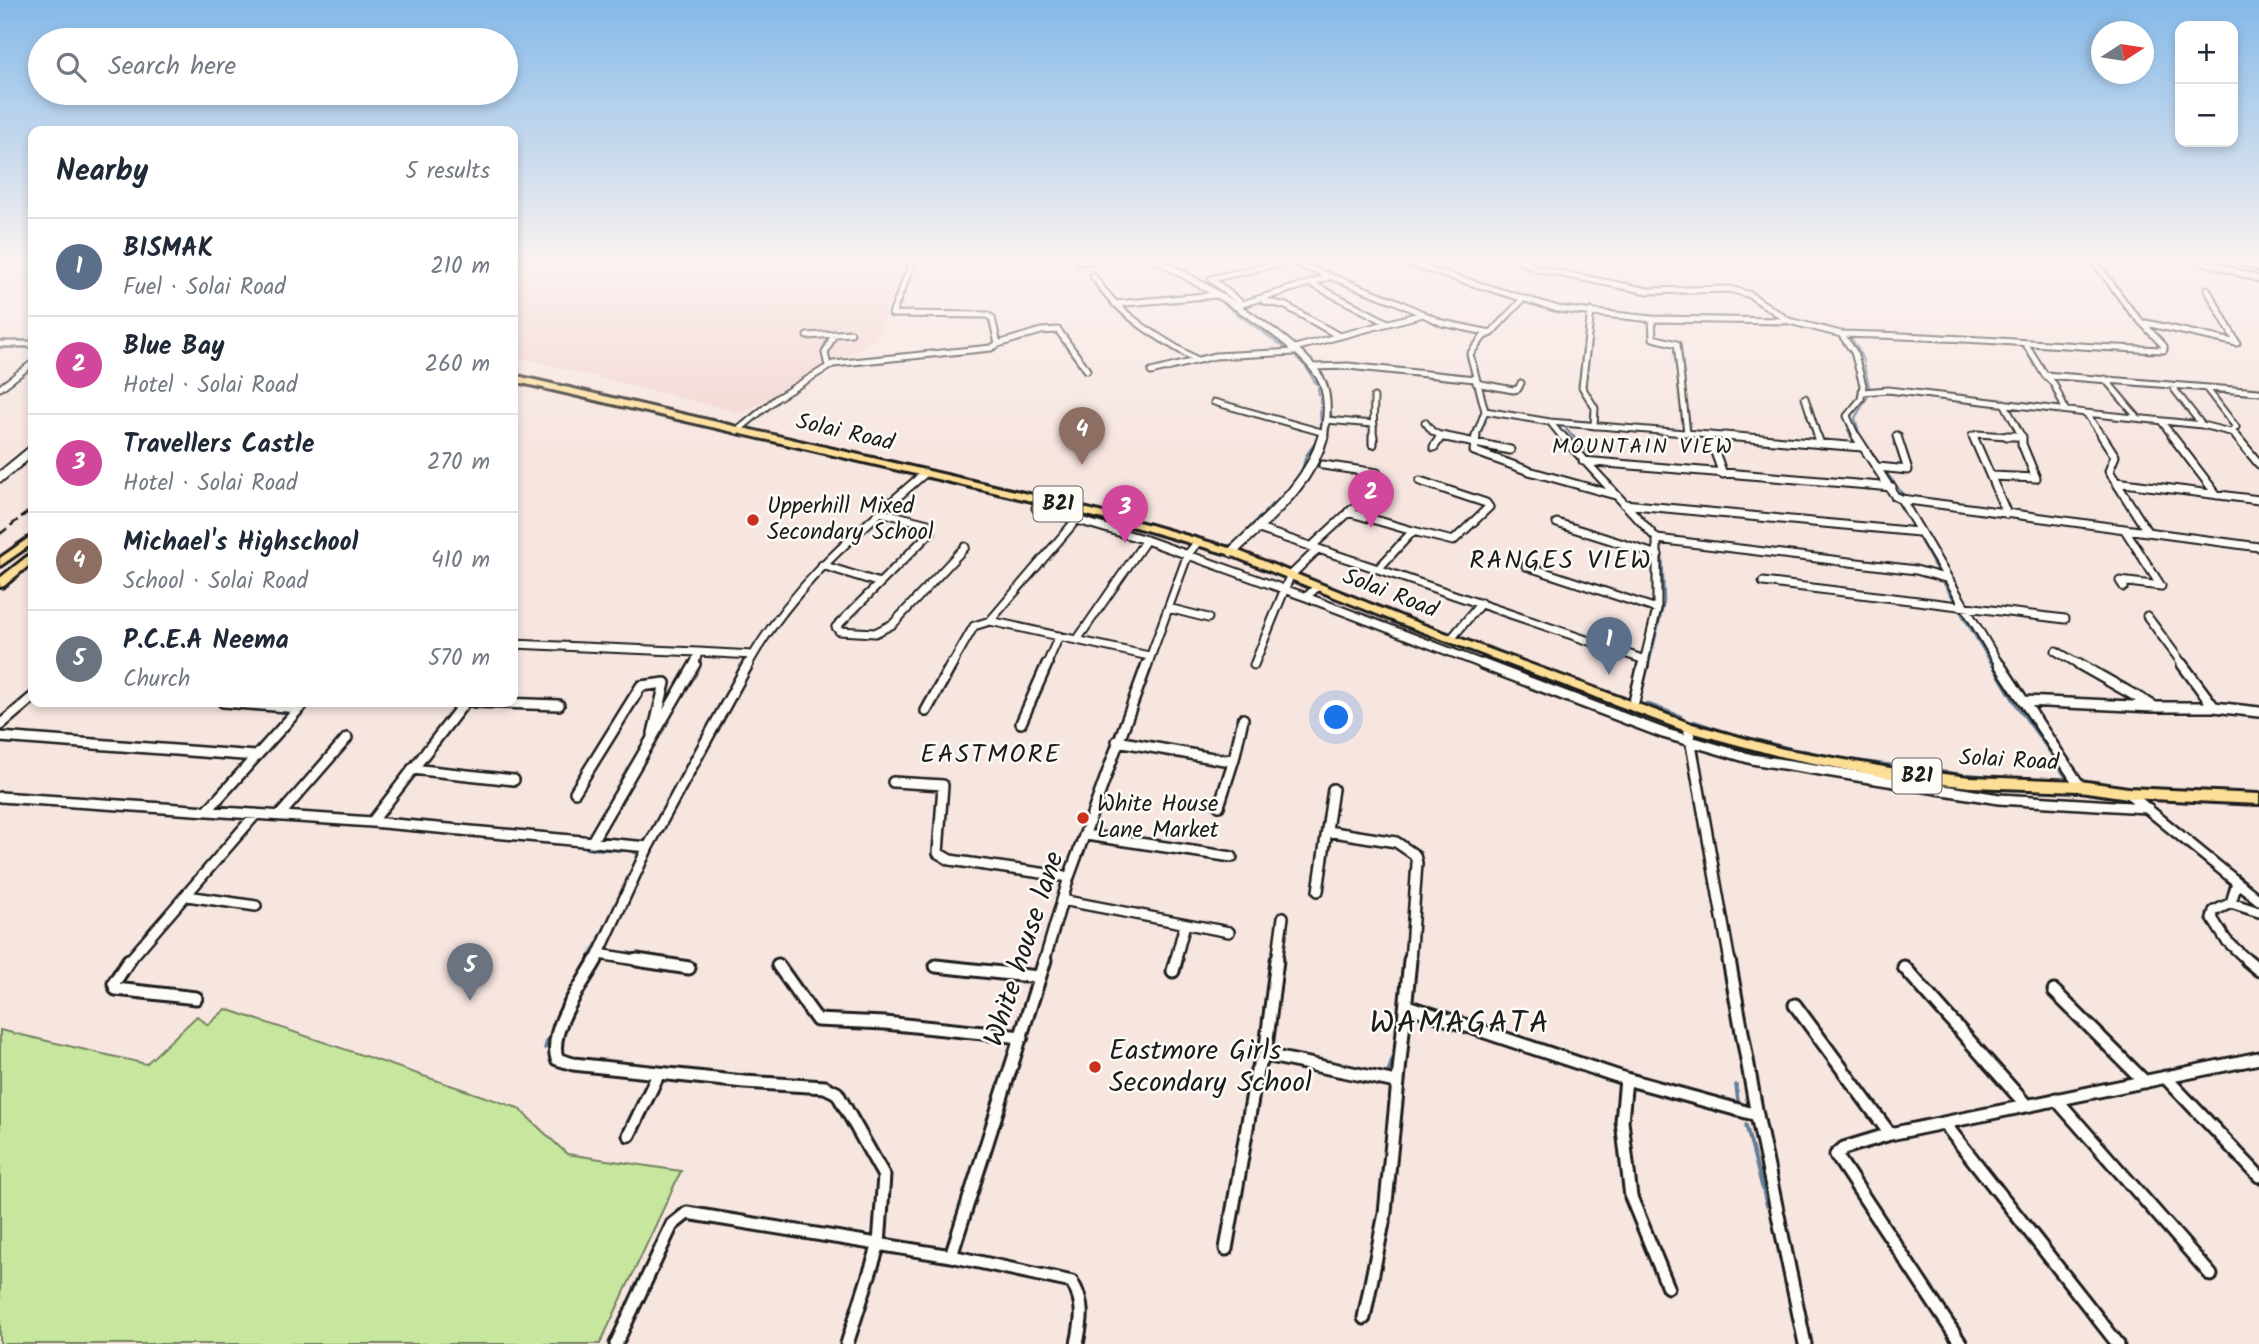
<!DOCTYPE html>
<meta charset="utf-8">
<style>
body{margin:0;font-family:Kalam,sans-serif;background:#f6f6f7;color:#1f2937}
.controls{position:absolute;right:21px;top:21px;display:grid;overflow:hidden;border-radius:14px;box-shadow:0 4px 10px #0003}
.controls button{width:63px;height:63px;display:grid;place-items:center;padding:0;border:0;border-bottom:2px solid #e0e1e3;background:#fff;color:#1f2937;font:35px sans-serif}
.compass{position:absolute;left:2091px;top:21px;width:63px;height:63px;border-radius:50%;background:#fff;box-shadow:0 4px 10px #0003;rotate:78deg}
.you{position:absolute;left:1337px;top:718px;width:24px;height:24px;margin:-18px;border:5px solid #fff;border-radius:50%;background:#1a73e8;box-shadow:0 0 0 10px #1a73e833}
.badge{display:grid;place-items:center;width:46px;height:46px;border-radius:50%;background:#b45309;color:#fff;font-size:23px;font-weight:700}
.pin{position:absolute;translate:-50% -58px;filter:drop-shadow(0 2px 4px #0008)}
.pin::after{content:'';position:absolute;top:37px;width:24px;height:21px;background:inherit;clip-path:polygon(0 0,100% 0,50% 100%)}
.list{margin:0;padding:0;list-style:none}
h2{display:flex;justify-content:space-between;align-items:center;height:91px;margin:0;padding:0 28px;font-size:30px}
h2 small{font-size:23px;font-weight:400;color:#747a83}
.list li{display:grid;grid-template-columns:46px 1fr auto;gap:21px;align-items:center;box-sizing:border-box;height:98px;padding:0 28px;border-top:2px solid #e0e1e3}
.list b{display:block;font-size:26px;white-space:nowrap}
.list p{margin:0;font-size:23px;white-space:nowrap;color:#747a83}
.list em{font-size:23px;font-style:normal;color:#747a83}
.icon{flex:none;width:38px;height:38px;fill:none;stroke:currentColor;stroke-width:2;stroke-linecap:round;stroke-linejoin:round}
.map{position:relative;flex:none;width:2259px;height:1344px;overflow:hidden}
.search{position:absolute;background:#fff;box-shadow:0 4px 10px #0003;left:28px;top:28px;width:490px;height:77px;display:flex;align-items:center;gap:18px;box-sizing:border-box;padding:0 24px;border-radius:38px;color:#747a83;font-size:26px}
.panel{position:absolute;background:#fff;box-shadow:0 4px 10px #0003;left:28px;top:126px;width:490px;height:581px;border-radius:14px}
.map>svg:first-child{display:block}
.built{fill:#f3d4d0}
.green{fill:#c7e69e;stroke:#72815d;stroke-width:2}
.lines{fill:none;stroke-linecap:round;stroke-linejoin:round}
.stream-far2{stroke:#607d97;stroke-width:2}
.stream-far1{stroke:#607d97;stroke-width:2.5}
.stream{stroke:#607d97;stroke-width:3.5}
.minor-far3-casing{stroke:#1c1c1c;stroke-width:9}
.minor-far2-casing{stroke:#1c1c1c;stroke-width:11}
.minor-far1-casing{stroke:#1c1c1c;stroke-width:14}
.minor-casing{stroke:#1c1c1c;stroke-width:17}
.tertiary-far1-casing{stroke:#1c1c1c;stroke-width:10}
.tertiary-casing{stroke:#1c1c1c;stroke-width:13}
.trunk-casing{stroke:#1c1c1c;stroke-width:6}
.minor-far3{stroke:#fdfcf7;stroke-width:5}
.minor-far2{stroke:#fdfcf7;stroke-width:7}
.minor-far1{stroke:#fdfcf7;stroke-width:9}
.minor{stroke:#fdfcf7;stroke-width:11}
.tertiary-far1{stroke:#fdfcf7;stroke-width:6}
.tertiary{stroke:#fdfcf7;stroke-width:9}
.trunk{fill:#fcde96;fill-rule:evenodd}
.rail{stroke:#1c1c1c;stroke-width:2.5;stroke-dasharray:9 4.5;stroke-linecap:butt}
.poi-dot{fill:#c8321e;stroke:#fdfcf7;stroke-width:2.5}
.labels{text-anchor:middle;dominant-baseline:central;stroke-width:5;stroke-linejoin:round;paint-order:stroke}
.far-quarter-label{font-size:21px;letter-spacing:2px;fill:#1c1c1c;stroke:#fdfcf7}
.shield{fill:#fdfcf7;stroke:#605f5e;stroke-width:2}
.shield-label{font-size:21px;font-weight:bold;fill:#1c1c1c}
.street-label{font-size:23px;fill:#1c1c1c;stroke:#fdfcf7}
.poi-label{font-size:23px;fill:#1c1c1c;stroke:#fdfcf7;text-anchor:start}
.quarter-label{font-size:26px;letter-spacing:2px;fill:#1c1c1c;stroke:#fdfcf7}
.near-street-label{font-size:28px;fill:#1c1c1c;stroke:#fdfcf7}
.near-poi-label{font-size:28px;fill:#1c1c1c;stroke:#fdfcf7;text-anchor:start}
.near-quarter-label{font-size:32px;letter-spacing:2px;fill:#1c1c1c;stroke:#fdfcf7}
</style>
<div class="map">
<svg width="2259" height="1344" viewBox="0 0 2259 1344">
<rect width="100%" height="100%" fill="#f7e5e0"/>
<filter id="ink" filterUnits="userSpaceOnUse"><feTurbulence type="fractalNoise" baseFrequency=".0143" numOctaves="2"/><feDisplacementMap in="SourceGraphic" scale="14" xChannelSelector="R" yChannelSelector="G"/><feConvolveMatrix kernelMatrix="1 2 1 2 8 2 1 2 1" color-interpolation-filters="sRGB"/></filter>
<g filter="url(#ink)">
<!-- built -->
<path class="built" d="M513 261H881L902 263 878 338 741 413 513 356Z"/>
<!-- green -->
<path class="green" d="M226 1009 518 1108 567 1154 681 1171 600 1344H0V1030L146 1064 197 1016 208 1025Z"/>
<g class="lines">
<!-- stream-far2 -->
<path class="stream-far2" d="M1213 296 1289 351
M1851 338 1859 350
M1860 353 1864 363
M1293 354 1306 367 1316 384
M1864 366 1870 389
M1318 370 1323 379
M1318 388 1319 396
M1320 399V404
M1329 399 1332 419
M1320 407 1321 429
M1569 420 1592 422
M1600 423 1619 425
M1569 425 1566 429 1574 438
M1671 429 1682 430
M1690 430 1713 433
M1848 430 1852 438
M1860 436 1855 418 1870 393
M1478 437 1486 421
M1327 438 1331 422
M1471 438 1479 419"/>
<!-- stream-far1 -->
<path class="stream-far1" d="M1573 436 1594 459
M1851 436 1856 444
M1470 439 1471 436
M1871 453 1880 464
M1884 470 1905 497
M1313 471 1328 436
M1301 474 1306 456 1318 439
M1609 480 1618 491
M1280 499 1282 497
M1897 500 1913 527
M1267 510 1272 504
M1264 513 1266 511
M1253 524 1261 516
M1247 531 1251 526
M1916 533 1937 571
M1221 547 1234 544 1244 533
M1942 580 1956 603
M1336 590 1355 596
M1319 591 1339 599
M1366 601 1375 604
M1387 609 1397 613
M1959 609 2018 708 2051 754
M1396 622 1432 637
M1439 639 1508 666
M1994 649 2004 664
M1648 668 1664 602 1662 553
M1528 674 1544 679
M1566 677 1575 680
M1602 689 1624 697
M1646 703 1681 716
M1694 721 1727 732
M1735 734 1790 748
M1803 750 1823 755
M1833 757 1900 766
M2055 762 2067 779 2056 781
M1907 767 1930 770
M1938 771 1962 774
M1968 774 1998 777
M2004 777 2032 779
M586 849 631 851 639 855
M599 938 620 897
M587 962 596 944"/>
<!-- stream -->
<path class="stream" d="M570 993 588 960
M545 1048 548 1039
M1387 1076 1393 1057
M1736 1085 1738 1101
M1746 1125 1767 1206"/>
<!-- minor-far3 casing -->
<g class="minor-far3-casing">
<path id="minor-far3" d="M1290 261 1395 301 1442 323 1491 333 1484 336 1470 354 1485 411 1550 422 1746 438
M1400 261 1558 309 1652 319 1785 321
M1520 261 1538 269 1648 291 1730 289 1750 295 1789 321 1841 334 1854 352 1863 385 1861 399 1847 416 1857 438
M2202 261 2259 279
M2238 261 2259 268
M1080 262 1091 261
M1093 276C1118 315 1157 337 1197 360
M1312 284 1388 323
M1264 301 1286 306 1339 336
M1115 304 1217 295
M1242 304 1211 279 1288 261
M1239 305 1329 277
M1591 311 1582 387 1595 408 1594 426
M1652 319 1653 338 1677 344 1687 433
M2146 323 2237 343 2207 289
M1491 333 1523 299
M1841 334C1949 336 2056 346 2164 350V346L2131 311 2094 261
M807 336 851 333
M2025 343 2045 375
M0 344H33
M998 344 1041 331 1058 330 1087 370
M1291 349 1423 314
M828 366 825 353 834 334
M1312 367 1348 366 1475 379
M1151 372 1215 356 1295 352
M2105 379 2138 418
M1476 383 1513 390 1518 389 1521 383
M2171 385 2202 425 2234 433 2238 438
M0 388 33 363
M2206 388 2236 427 2232 431
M1863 392 1888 390 2086 413 2103 438
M1805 398 1818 438
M1214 402 1325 433
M2065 409 2054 384 2045 375 2259 392
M2086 413 2202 425
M1326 420 1374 424
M2161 421 2174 438
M1425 422 1432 431 1441 436
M1550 422 1563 438
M737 431 777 398 833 364 991 348 998 344 992 318 987 315 892 314 913 261
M1709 435 1710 438
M1897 435 1898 438
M1373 438 1374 397
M1440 438H1450
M1475 438 1485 411
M1974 438 1977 434 2022 437 2004 403"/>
</g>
<!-- minor-far2 casing -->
<g class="minor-far2-casing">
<path id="minor-far2" d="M1476 436 1474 451 1529 471 1615 495
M1562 436 1657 539V609L1643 666
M1709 436 1723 474
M1724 436 1862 447
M1817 436 1820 444
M1856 436 1895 496 1901 499 2000 666
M1973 436 2007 514
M2007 436H2021
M2102 436 2115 456 2109 471 2147 531
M2172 436 2217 495
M2236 436 2259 464
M1373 444V436
M1434 447 1441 436 1510 450
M1583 461 1892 487
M1323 465 1377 473
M1878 467 1908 470 1897 436
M1992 476 2036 478 2022 444V437
M2116 482 2259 500
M1901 499 2259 547
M1040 500 1036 508 1146 540 1306 597 1316 588
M1624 504 1918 532
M881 512 928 524 931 532 836 627 839 631 875 633 893 624 965 547
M1348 512 1413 531
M1557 523 1658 555
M1256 528 1378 569 1413 531 1453 541 1489 507 1486 503 1420 481
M2125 530 2161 586
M1657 539 1916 570 1945 578
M1311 547 1372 491
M822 565 880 583
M1526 566 1657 609
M1378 569 1645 660
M1763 582 2065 619
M2124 587 2120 581 2161 586
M1306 597 1487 666
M1168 608 1208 618
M2147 616 2184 666
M990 621 1078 518
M1451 639 1481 603
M1077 640 1146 540
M513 644 698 652 694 666
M2056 651 2082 666
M698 652 753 655
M1254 665 1290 576 1318 549
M747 666C791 587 858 531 925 473
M951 666 974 626 990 621 1149 656
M1046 666 1059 636
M1147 666 1188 554 1197 543"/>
</g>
<!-- minor-far1 casing -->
<g class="minor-far1-casing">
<path id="minor-far1" d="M1482 664 1663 733 1752 759 1999 799 2146 808
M1999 664 2080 786
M2079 664 2155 707H2214
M2182 664 2214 707 2259 712
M2024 701 2153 707
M223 702 299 708
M474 702 559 705
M1633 706 1643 664
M926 711 952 664
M1021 723 1047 664
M0 725 33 697
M1688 727 1730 962
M0 737 256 756
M1117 741 1224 760 1234 759 1243 719
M412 769 514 780
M893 782 943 785 938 853 950 860 1069 877
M575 792 641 686 665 683 653 733
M2128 793 2259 900
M0 797 372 822 648 847
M1219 806 1234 759
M207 811 305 702
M280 815 347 738
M372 822 465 702
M1327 831 1396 842 1415 855 1417 863 1410 962
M1086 835 1232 857
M591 843 695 664
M1318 891 1333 789
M187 896 256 906
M1062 900 1229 932
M2231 903 2237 882
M599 954 648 962
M128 962 256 814
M595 962 648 847 748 664
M1044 962 1069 877 1147 664
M1175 962 1185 924
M1277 962 1283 917
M2249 962 2226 940 2212 918 2214 911 2231 903 2259 912"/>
</g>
<!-- minor casing -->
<g class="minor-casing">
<path id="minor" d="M129 960 114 983 116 989 196 998
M596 960C581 987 548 1029 557 1059L573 1064 744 1082 825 1087 837 1093 884 1176 879 1244 847 1344
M637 960 689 968
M1729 960 1757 1115 1805 1344
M2247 960 2259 970
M778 965 817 1020 885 1023 1022 1037
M936 966 1039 977
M1904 967 2027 1106
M1173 971 1176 960
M2054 991 2145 1082
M1795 1005 1890 1134
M1407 1006 1626 1079 1757 1115
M1265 1055 1277 960
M2165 1077 2259 1176
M1626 1079 1622 1121 1631 1197 1668 1287
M2056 1099 2211 1275
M1944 1123 2118 1344
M629 1135 659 1073
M1226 1249 1257 1070 1265 1055 1396 1082
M951 1256 1045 960
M1364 1318 1385 1213 1410 960
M616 1344 672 1225 687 1213 951 1256 1072 1282C1085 1304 1082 1320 1077 1344
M1961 1344 1836 1155 1844 1148 1890 1134 2259 1058"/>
</g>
<!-- tertiary-far1 casing -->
<g class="tertiary-far1-casing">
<path id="tertiary-far1" d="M1159 261C1198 282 1308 344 1323 384 1329 401 1327 421 1323 438"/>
</g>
<!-- tertiary casing -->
<g class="tertiary-casing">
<path id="tertiary" d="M0 477 33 450
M1232 552C1267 518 1310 485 1323 436"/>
</g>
<!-- trunk casing -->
<g class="trunk-casing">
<path id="trunk" d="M513 375 1033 495 1150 525 1236 550 1410 620 1692 724 1783 749 1890 768 1970 777 2080 781 2128 788 2259 794V804L2128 798 2080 791 1970 787 1890 778 1783 757 1683 730 1402 624 1228 554 1142 529 1032 501 513 381Z
M33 535V543L0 566V558Z
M33 554V562L4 586 0 587V578L29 555Z"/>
</g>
<!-- minor-far3 -->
<use href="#minor-far3" class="minor-far3"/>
<!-- minor-far2 -->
<use href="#minor-far2" class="minor-far2"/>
<!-- minor-far1 -->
<use href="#minor-far1" class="minor-far1"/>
<!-- minor -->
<use href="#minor" class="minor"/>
<!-- tertiary-far1 -->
<use href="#tertiary-far1" class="tertiary-far1"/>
<!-- tertiary -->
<use href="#tertiary" class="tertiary"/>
<!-- trunk -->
<use href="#trunk" class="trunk"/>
<!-- rail -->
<path class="rail" d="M0 534 33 508"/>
</g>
</g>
<!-- sky -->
<linearGradient id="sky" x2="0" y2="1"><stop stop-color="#83b8e8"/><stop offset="0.58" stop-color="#fbf3f1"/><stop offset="1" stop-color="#fbf3f1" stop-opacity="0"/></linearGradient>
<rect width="2259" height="449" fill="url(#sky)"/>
<!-- markers -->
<g class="poi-dot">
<circle cx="753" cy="520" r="7"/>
<circle cx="1083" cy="818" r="7"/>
<circle cx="1095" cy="1067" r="7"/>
</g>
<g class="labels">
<!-- far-quarter labels -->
<g class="far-quarter-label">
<text x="1643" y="447">MOUNTAIN VIEW</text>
</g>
<!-- shield labels -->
<g class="shield">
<rect x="1033.5" y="486.5" width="49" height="35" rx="5"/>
<rect x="1892.5" y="758.5" width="49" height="35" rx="5"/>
</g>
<g class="shield-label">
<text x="1058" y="504">B21</text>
<text x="1917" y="776">B21</text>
</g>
<!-- street labels -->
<g class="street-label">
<text transform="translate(845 433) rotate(13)">Solai Road</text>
<text transform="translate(1390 594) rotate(21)">Solai Road</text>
<text transform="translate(2009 761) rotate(3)">Solai Road</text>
</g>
<!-- poi labels -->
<g class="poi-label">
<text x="767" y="507">Upperhill Mixed<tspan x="767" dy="26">Secondary School</tspan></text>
<text x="1097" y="805">White House<tspan x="1097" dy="26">Lane Market</tspan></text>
</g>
<!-- quarter labels -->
<g class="quarter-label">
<text x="1561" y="561">RANGES VIEW</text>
<text x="991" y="755">EASTMORE</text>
</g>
<!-- near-street labels -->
<g class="near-street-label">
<text transform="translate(1025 949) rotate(-72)">White house lane</text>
</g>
<!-- near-poi labels -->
<g class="near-poi-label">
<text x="1109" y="1051">Eastmore Girls<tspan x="1109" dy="32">Secondary School</tspan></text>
</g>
<!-- near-quarter labels -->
<g class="near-quarter-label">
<text x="1460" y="1024">WAMAGATA</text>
</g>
</g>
</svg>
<div class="controls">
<button>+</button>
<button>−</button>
</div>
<svg class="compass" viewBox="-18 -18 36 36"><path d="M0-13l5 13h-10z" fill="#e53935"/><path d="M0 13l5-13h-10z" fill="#747a83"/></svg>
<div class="you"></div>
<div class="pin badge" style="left:1609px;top:675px;background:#5c6f8a">1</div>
<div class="pin badge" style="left:1371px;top:528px;background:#d1479c">2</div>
<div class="pin badge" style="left:1125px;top:543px;background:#d1479c">3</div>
<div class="pin badge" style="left:1082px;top:465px;background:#8d6e63">4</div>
<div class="pin badge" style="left:470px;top:1001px;background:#6b7280">5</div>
<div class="search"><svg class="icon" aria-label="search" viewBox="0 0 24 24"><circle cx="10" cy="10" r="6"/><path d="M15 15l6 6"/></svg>Search here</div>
<section class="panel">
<h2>Nearby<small>5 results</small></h2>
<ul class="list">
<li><span class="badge" style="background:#5c6f8a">1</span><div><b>BISMAK</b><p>Fuel · Solai Road</p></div><em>210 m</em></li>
<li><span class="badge" style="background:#d1479c">2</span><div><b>Blue Bay</b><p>Hotel · Solai Road</p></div><em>260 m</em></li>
<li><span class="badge" style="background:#d1479c">3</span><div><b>Travellers Castle</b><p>Hotel · Solai Road</p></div><em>270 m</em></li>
<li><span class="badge" style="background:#8d6e63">4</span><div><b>Michael's Highschool</b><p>School · Solai Road</p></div><em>410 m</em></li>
<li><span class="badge" style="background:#6b7280">5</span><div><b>P.C.E.A Neema</b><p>Church</p></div><em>570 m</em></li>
</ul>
</section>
</div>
